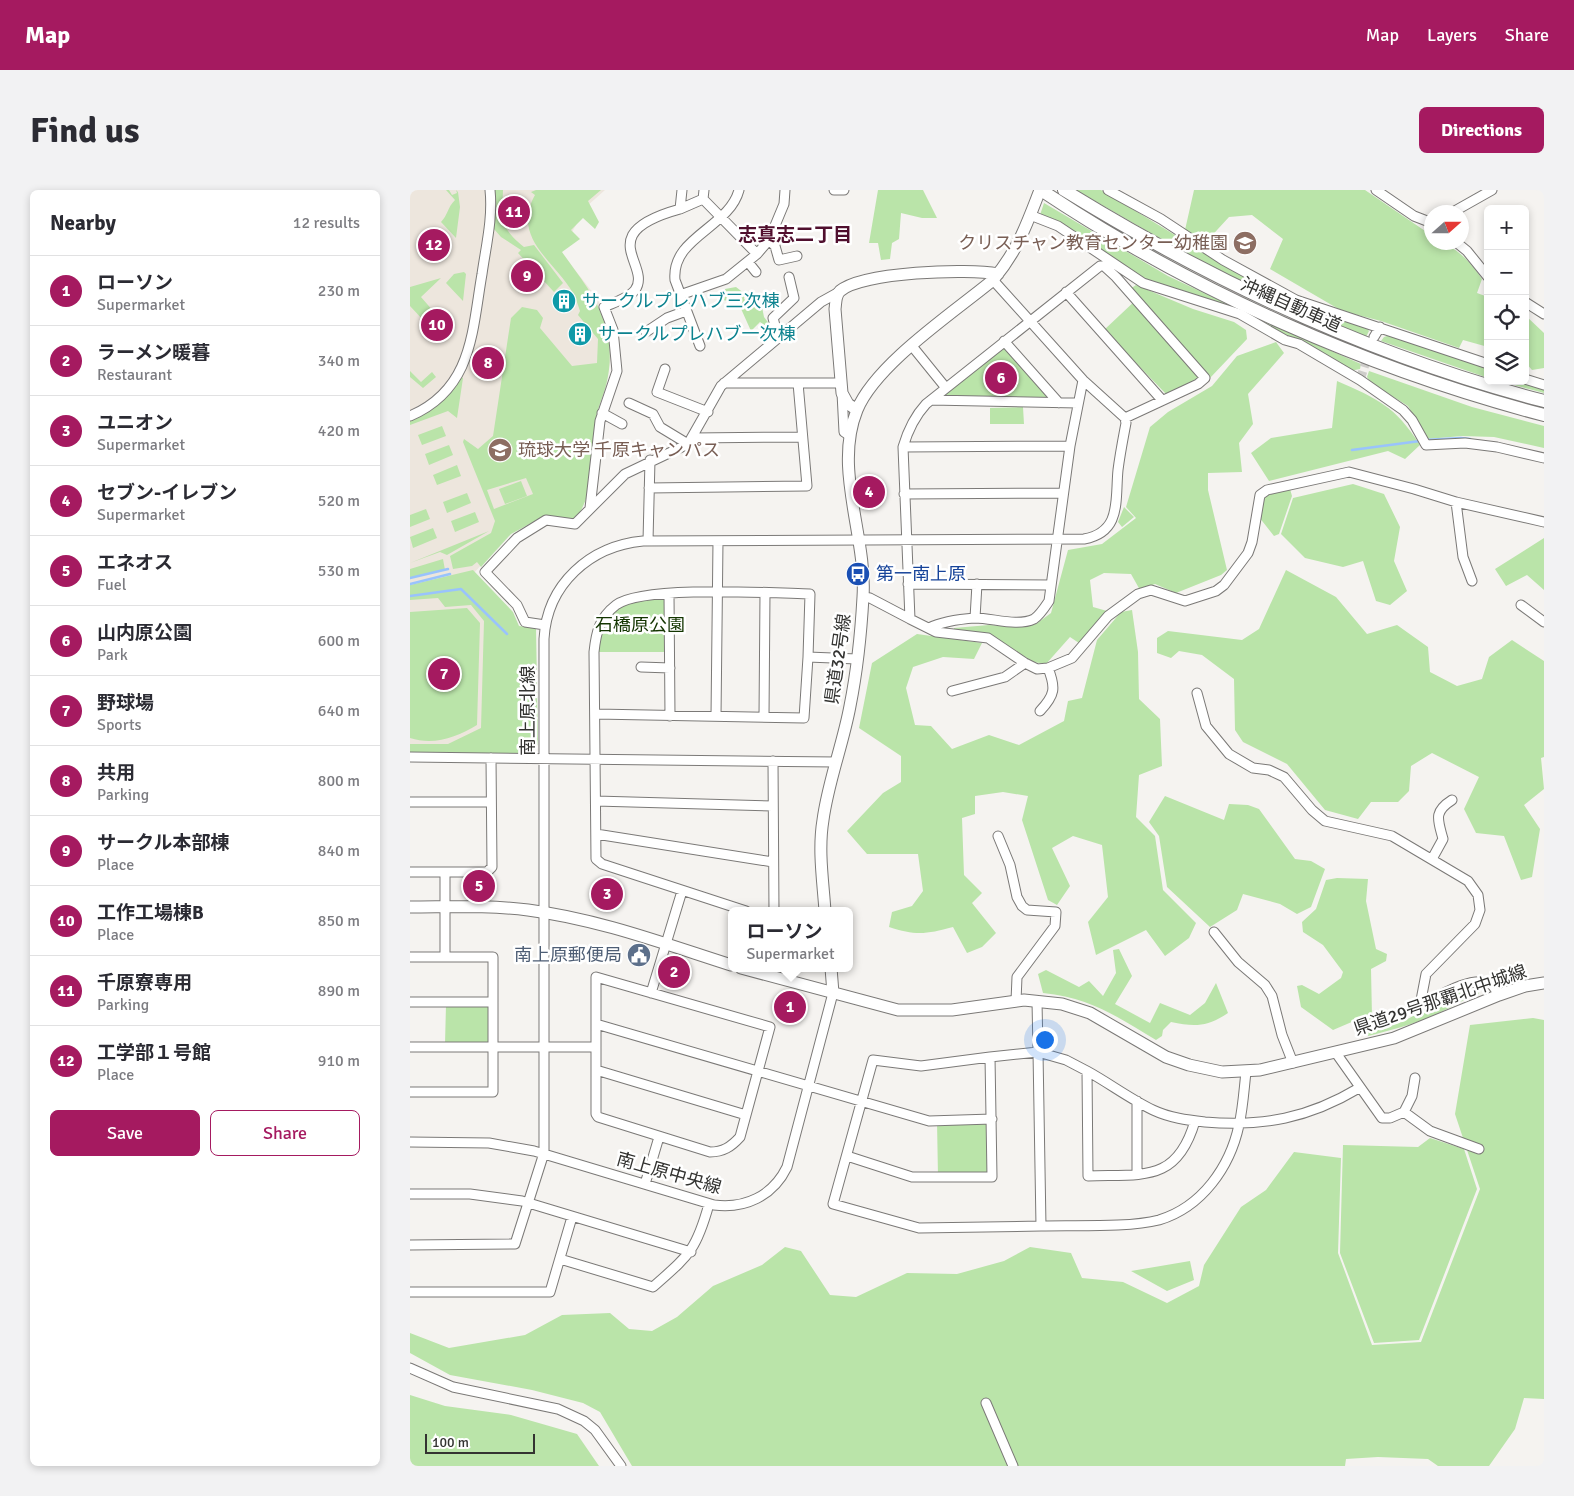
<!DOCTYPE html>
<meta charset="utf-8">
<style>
body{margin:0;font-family:Signika,"Noto Sans JP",sans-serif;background:#f2f2f3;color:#2b2b33}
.controls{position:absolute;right:15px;top:15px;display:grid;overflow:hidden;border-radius:8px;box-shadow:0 2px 8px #0003}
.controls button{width:45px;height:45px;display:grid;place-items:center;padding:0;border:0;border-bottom:1px solid #e1e1e2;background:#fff;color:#2b2b33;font:25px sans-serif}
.compass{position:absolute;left:1014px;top:15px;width:45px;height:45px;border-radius:50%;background:#fff;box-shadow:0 2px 8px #0003;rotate:69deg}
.scale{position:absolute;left:15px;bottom:12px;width:110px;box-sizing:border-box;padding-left:5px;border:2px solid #333331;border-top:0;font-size:14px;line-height:18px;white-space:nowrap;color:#333331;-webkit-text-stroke:4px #fff;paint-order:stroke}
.you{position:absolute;left:634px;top:849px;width:18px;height:18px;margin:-12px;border:4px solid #fff;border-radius:50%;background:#1a73e8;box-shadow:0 0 0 8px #1a73e833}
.badge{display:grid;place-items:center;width:32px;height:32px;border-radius:50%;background:#a51a60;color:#fff;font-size:16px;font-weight:700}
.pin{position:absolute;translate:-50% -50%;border:2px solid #fff;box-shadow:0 1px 5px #0006}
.popup{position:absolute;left:318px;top:717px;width:125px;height:65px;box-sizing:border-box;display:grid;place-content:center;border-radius:8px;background:#fff;filter:drop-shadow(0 1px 4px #0005);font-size:16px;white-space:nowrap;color:#7c7c81}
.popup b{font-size:19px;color:#2b2b33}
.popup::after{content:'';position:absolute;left:50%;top:100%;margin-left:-10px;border:10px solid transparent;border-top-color:#fff}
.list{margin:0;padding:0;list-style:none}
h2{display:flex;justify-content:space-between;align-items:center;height:65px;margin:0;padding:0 20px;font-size:21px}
h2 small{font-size:16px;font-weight:400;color:#7c7c81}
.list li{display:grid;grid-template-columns:32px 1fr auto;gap:15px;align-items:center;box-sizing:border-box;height:70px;padding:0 20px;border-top:1px solid #e1e1e2}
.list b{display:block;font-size:19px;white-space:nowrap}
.list p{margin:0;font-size:16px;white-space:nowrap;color:#7c7c81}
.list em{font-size:16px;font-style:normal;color:#7c7c81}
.actions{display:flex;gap:10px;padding:15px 20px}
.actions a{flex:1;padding:11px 0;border:1px solid #a51a60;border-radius:8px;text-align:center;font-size:18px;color:#a51a60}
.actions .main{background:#a51a60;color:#fff}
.icon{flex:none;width:28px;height:28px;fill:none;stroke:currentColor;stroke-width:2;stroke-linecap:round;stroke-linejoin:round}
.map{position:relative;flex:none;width:1134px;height:1276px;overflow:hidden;border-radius:8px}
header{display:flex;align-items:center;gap:30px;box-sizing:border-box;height:70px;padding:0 25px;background:#a51a60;color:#fff}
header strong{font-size:24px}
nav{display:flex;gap:28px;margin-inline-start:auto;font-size:18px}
.intro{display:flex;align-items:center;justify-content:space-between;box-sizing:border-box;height:120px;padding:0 30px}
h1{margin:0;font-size:35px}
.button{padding:12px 22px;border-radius:8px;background:#a51a60;color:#fff;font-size:18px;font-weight:700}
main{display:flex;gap:30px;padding:0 30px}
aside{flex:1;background:#fff;border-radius:8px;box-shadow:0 2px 8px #0003}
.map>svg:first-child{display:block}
.built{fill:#ede6dd}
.green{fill:#bae4a9;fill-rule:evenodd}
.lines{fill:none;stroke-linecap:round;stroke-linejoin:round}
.stream{stroke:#99c3fc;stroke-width:2.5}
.minor-tunnel{stroke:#cecdca;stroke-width:9;stroke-dasharray:9 4.5;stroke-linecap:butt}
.minor-casing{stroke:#7b7977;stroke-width:11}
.major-casing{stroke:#7b7977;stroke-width:13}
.highway-casing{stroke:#7b7977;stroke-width:14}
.minor{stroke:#fff;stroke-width:9}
.major{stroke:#fff;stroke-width:11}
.highway{stroke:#fff;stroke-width:12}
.labels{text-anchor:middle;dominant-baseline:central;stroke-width:5;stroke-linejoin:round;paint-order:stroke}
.education-label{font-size:18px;fill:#785e54;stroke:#fff;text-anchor:end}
.culture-label{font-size:18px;fill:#0d838f;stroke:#fff;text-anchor:start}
.street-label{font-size:18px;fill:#333331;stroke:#fff}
.transit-label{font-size:18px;fill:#164399;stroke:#fff;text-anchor:start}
.park-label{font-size:18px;fill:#133500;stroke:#fff}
.service-label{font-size:18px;fill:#4e5e75;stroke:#fff;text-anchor:end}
.neighbourhood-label{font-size:19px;font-weight:bold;fill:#500f2e;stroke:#fff}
</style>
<header>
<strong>Map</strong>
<nav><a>Map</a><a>Layers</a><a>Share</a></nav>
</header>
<div class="intro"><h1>Find us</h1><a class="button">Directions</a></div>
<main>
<aside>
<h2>Nearby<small>12 results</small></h2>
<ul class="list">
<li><span class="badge">1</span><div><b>ローソン</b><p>Supermarket</p></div><em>230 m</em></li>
<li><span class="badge">2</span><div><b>ラーメン暖暮</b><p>Restaurant</p></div><em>340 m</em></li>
<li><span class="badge">3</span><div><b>ユニオン</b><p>Supermarket</p></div><em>420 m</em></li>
<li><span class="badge">4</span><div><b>セブン-イレブン</b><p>Supermarket</p></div><em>520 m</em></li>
<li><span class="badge">5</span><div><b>エネオス</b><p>Fuel</p></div><em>530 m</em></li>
<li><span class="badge">6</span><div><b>山内原公園</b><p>Park</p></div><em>600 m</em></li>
<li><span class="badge">7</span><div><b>野球場</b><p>Sports</p></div><em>640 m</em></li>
<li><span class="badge">8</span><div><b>共用</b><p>Parking</p></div><em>800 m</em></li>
<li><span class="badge">9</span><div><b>サークル本部棟</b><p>Place</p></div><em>840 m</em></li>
<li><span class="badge">10</span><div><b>工作工場棟B</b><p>Place</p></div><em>850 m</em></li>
<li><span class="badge">11</span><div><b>千原寮専用</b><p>Parking</p></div><em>890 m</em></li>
<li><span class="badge">12</span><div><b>工学部１号館</b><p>Place</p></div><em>910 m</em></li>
</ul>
<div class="actions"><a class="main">Save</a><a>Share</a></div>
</aside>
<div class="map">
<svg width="1134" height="1276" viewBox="0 0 1134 1276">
<rect width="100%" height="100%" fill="#f5f3f0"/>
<!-- built -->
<path class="built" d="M0 0H195L176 17 151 62 187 108 197 132 202 161 196 197 182 234 138 322 100 343 64 383 125 553 0 560Z"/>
<!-- green -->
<path class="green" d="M36 0H39L42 5 47 3 46 0 48 2 50 17 46 48 31 32C38 25 37 18 45 10Z
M84 0H93C92 29 90 38 114 57L124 55 153 93 144 102 108 63 111 60 91 47 84 39Z
M126 0H191L178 11 189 32 185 39 173 28 161 40 170 49 152 62C168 85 187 107 195 134 201 151 201 174 197 191 194 206 186 220 185 235 181 265 186 306 164 330L136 325 101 344 71 377 67 372 62 376 43 379 40 366 81 343 85 331 53 252 54 249 68 259 83 246 101 128 112 117 127 120 133 128 130 138 162 176 187 173 188 149 168 125 170 121C168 115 166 109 163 103 144 70 101 48 125 5L121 2ZM116 288 123 304 84 319 77 300Z
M468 0H513L527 28H512L491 23 489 49 482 53 480 69 471 70 468 53H459Z
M666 0H691L834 87 878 110 920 127 956 137 959 141 956 147 801 78Z
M784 0H955L1021 45 1022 52C1044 53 1060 71 1072 89L1067 103 1078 107V157L1053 150 1049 158 971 131 932 121 860 79 873 49 842 25 819 27 796 52 775 40Z
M634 13 758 86 851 130 951 174 950 179 940 181 871 143 734 88 630 25Z
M54 82 56 84 53 111 36 93 44 84Z
M31 88 11 107 24 122 14 131 0 116V97Z
M726 95 783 119 824 132 836 140 837 149 800 188 757 205 694 140 727 109 720 99Z
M326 97 335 104 334 109 339 113 352 117 354 127 360 135 357 137 350 132 341 141 328 112 312 110 315 99Z
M1115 125 1134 143V178L1122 180 1115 172Z
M980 145 1078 178V188L971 151 974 147Z
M597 152 649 213 536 207 534 204Z
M866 152 874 163 838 204 843 234 829 253 832 282 798 283V300L817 380 811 385 766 403 745 394 730 400 721 384 694 383 680 390 683 417 697 421 669 453 660 447 636 474 623 472 580 445 544 441V438L579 435 606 437 626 434 641 423 658 360 692 354 726 328 716 317 740 237 758 222 802 196 827 166Z
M0 181 11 192 22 182 26 187 13 198 0 187Z
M959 181 1062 217 1134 236V258L1084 247 1052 246 1017 249 998 216 961 193 957 187Z
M51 187 53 188 47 228 38 221 0 235V231L25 217Z
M927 191C968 209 985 216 1010 255L995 269 978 261 859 291 841 263 861 248 922 238Z
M1089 191H1115L1134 198V203Z
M613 217 614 234H580V218Z
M32 236 36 246 12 255 8 245Z
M39 255 43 265 19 275 15 264Z
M47 275 51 286 27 295 23 285Z
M111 291 117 306 95 314 89 299Z
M943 294 974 304 990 337 984 371 997 401 980 415 966 411 953 371 933 377 895 368 871 344 883 308Z
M880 299 882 306 869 344 864 346 849 327 852 307 859 303Z
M57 303 61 313 37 323 33 312Z
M714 317 724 327 712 337 708 332Z
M16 319 20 329 0 337V325Z
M65 322 69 332 45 342 41 331Z
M23 338 27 348 3 358 0 347Z
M79 341 37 365 30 362 0 373Z
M1134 348V400L1117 385 1096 396 1085 379Z
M33 369 35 380 0 388V379Z
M63 380 103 422 109 436 126 438 128 553 124 564 0 563V554H38L71 538 74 431 61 415 35 417 28 408 0 410V395Z
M876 380 926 407 957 444 987 435 1018 457 1020 482 1047 496 1072 489 1079 467 1102 450 1134 471V567L1131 568 1134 599 1114 615 1130 639 1122 687 1111 690 1094 646 1066 643 1054 619 1069 587 1022 563 1001 576 999 601 988 612H961L948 629 915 620 877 574 833 552 825 540 824 489 792 465 769 461 761 468 747 463V448L758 441 832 450 849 439Z
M259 404V462H184L189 443 207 414Z
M57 418 70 433 67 535C47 547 24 556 0 548V422Z
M722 420 728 462 729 509 750 529 752 576 729 585 726 627 745 646 753 700 786 733 779 748 755 766 736 740 686 765 678 732 698 707 692 655 663 646 642 658 660 696 647 715 638 710 612 630 618 606 593 602 565 606V624L552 628 554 685 572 703 562 713 586 743 572 757 557 763 543 737C517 744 506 746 479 737L482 722 502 716 513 701 508 664H457L437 641 473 603 491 592V566L449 538 462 473 507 444 572 453 564 469 533 467 503 477 496 498 505 535 521 536 542 559 579 545 609 555 654 531 658 511 672 508 687 450 711 422Z
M755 606 814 630 819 614 838 615 849 619 885 669 901 671 915 679 901 717 887 724 870 714 833 704 827 720 800 737 757 697 749 646 739 632Z
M927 688 958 689 956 711 966 759 977 764 976 771 961 779 962 827 968 839 992 832 1044 804 1068 800 1069 804C1057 808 1048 813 1037 819 1013 832 985 839 958 846L951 828 923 840 891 817 887 796 892 795 909 804 931 788 933 782 913 755 893 742 892 732 906 719 916 690Z
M709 759 722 786 705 814 740 833 750 813 780 825 795 813 806 793 818 823C797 837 785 837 761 832L753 840 752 846 746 850C706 826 681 808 633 803L628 784 636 780 669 797 679 791 693 806 706 783 703 760Z
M36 815H78L80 817V851L77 854H35Z
M1123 828 1134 830V1209L1114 1208 1105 1239 1079 1276H1028L1018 1269 968 1267 936 1269 935 1276H222L190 1222 173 1213 122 1200 40 1185 0 1163V1143L39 1158 115 1145 152 1125 200 1123 219 1139 242 1141 267 1127 303 1096 352 1075 375 1057 391 1061 420 1105 446 1107 497 1083 547 1084 594 1071 620 1057 661 1063 672 1088 713 1092 757 1113 789 1096 794 1075 831 1017 856 1000 884 962 931 968 928 1063 962 1155 1011 1152 1070 999 1045 924 1060 835Z
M582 929V987H528L527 931Z
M1020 948 1054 959 1067 999 1009 1150 964 1153 930 1063 933 955 1008 957Z
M780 1071 784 1090 757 1101 721 1081Z
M0 1205 35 1216 101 1225 167 1244 189 1276H0Z"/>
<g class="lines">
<!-- stream -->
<path class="stream" d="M1015 250 1051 248 1060 249
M942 260 1010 251
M0 388 38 379
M0 394 40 384
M0 406 51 399 97 444"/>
<!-- minor-tunnel -->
<path class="minor-tunnel" d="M950 190 963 150"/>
<!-- minor casing -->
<g class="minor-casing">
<path id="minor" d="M294 0 293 9 347 64
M424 0H434
M698 0 751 29 813 70 886 110 1078 174
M966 0 1004 26 1022 33
M270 19 293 9
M1043 22 1082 0
M620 25 648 36 733 93 830 124 875 150 889 154 950 190 993 220 1002 230 1016 255 1055 253 1087 257 1134 268
M359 50 365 56 369 70 387 66
M1046 52 1057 61 1078 87
M338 72 346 82
M656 102 752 210
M270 105 316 89 347 64 359 50 374 14 375 0
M1115 112 1134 124
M236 142 257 128 276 121
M368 147 363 128 384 108 379 87
M964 147 970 137
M594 151 649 213
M290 156 265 90C261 47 319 38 329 0
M502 156 536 198
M255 179 247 202 298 222
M1115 189 1134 195
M314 193H430
M432 203 434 242 440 246
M521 210 668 213
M219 213 243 224 250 237 278 254
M192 223 212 234
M0 226C63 199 62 141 72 84 76 56 83 28 80 0
M715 228 788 194 795 188 706 87 694 76H690L516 214C504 227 498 240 493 257L500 429 526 442 578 448 615 473 627 479 638 478 662 468 698 426 728 404 741 400 775 411 806 401 814 395 838 363 842 352 850 305 857 300 939 282 1004 299 1046 312 1134 332
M283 248 392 247
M493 257 660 256
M239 298 397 296 388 193
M494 304 653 303
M1046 312 1053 367 1062 391
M180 318 190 231 207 181 203 140 194 117C203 113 219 108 225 100 243 75 180 44 270 19L272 0
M238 351 240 270
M498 394 641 395
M259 404 260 526
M453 407 460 408 500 429
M1111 415 1134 432
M565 428 567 394
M135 435 115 432 107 415 75 382 107 348 136 330 165 334 215 284 278 254 311 196 411 112 429 102
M519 438C531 432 551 429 565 428 583 428 607 437 624 429 630 425 635 417 639 411L660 256 673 190
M231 477 260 478
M542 501 595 487 615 473
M787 503 796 536 819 564 843 578 859 580 874 587 902 620 915 631 982 646 1058 691 1068 705 1070 720 1065 734 1016 784 1011 810 1018 812C1032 804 1065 784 1082 795 1084 797 1087 802 1089 805
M630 521C645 505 646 498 638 478
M186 524 394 528 398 467
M306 526 308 351
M354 526 355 403
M0 567 426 572
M363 571 364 721
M186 611 363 616
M0 612H81
M186 644 363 672
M588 646 600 675 607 707 612 716 617 720 646 722 645 736 607 787 606 811
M1022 669 1033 649C1028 630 1023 622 1042 610
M0 682H77L82 677 81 568
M336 721 192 674 186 669 184 462C186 443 189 428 206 415 232 395 362 403 400 404L398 467 447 469
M804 742 828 772 855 795 862 806 872 845 883 873
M0 767H83V902H0
M35 767V682
M186 787 360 837 330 947C321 957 313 962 300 962L188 927 186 924Z
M241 803 272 701
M627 811 628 862 656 870 677 881
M0 812H83
M186 834 519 931 582 929
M0 857H186
M926 863 972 928H980L994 922 1020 941 1069 959
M580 867 511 876 463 870 423 1014 509 1038 631 1036
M186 880 336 925
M727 911V984
M994 922 1002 906 1005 888
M785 931C767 993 733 984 678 986L677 881C699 893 720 909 743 920 760 928 777 930 795 932 853 937 899 928 949 898
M0 952 79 953 124 961 304 1015C335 1019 363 1006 377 977L423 803
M437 966 502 987H582L580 867 628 862 631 1036C664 1035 718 1038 749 1030 792 1017 820 977 829 935 833 918 834 899 836 882
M235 994 249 947
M0 1004H60L112 1011 281 1062
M0 1055 105 1054 134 963V449C137 394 180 356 233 351L674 349C712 342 705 310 708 280 710 264 713 249 716 233L715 228 673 190 583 90
M150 1069 243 1097C279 1065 286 1061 299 1014
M0 1102H140L162 1027
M0 1178 43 1197 148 1219 174 1231 185 1240 211 1276
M576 1213 603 1276"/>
</g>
<!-- major casing -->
<g class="major-casing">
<path id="major" d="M447 220 438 214 432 203 425 119C426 113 425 106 430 101 452 82 558 78 588 84
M0 717C39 717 79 715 118 720 188 729 255 754 321 775
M415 721C413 691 408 660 413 630 418 592 433 554 440 516 447 481 451 443 453 407 457 346 423 279 447 220 466 174 543 123 583 90 608 60 616 36 630 0
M331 778 488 820H542L614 810 652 814 680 823 756 867 779 875 812 882 850 880 984 848 1089 805 1115 796 1134 793
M421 778 423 803"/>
</g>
<!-- highway casing -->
<g class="highway-casing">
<path id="highway" d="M631 0C782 101 958 179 1134 225
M654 0C803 92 964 167 1134 211"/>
</g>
<!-- minor -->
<use href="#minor" class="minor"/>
<!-- major -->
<use href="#major" class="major"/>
<!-- highway -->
<use href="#highway" class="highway"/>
</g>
<!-- icons -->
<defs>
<g id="school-disc" transform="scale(1.25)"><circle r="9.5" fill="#8d6e63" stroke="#fff"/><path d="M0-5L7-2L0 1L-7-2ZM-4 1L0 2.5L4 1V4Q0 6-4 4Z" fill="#fff"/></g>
<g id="building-disc" transform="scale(1.25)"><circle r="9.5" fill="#0f9aa8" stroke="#fff"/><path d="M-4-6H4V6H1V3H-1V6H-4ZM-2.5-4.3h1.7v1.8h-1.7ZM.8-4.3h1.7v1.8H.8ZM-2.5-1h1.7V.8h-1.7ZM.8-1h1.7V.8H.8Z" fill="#fff"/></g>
<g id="university-disc" transform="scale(1.25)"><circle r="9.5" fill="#8d6e63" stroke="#fff"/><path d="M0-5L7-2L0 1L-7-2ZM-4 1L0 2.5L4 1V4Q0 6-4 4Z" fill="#fff"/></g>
<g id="bus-disc" transform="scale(1.25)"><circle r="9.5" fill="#1a4fb4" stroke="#fff"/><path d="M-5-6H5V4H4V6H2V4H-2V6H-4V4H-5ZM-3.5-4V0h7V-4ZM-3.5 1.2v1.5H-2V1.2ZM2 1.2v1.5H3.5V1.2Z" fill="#fff"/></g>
<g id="civic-disc" transform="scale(1.25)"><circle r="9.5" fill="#5c6f8a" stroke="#fff"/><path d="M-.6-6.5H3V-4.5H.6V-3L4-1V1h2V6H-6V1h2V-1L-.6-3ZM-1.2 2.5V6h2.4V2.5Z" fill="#fff"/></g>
</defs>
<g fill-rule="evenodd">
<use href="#school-disc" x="835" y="53"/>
<use href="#building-disc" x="154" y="111"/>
<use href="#building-disc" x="170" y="144"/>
<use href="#university-disc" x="90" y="260"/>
<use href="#bus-disc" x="448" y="384"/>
<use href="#civic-disc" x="229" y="765"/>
</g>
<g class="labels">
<!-- education labels -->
<g class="education-label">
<text x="818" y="53">クリスチャン教育センター幼稚園</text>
<text x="108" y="260" text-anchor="start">琉球大学 千原キャンパス</text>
</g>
<!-- culture labels -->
<g class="culture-label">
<text x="172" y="111">サークルプレハブ三次棟</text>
<text x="188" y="144">サークルプレハブ一次棟</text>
</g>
<!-- street labels -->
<g class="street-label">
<text transform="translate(881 115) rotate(24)">沖縄自動車道</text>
<text transform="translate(428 469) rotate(-82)">県道32号線</text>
<text transform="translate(118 521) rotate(-90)">南上原北線</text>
<text transform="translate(1030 810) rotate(-19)">県道29号那覇北中城線</text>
<text transform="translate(259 983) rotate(16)">南上原中央線</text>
</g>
<!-- transit labels -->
<g class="transit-label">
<text x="466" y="384">第一南上原</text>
</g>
<!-- park labels -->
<g class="park-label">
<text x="230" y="435">石橋原公園</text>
</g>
<!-- service labels -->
<g class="service-label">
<text x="212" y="765">南上原郵便局</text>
</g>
<!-- neighbourhood labels -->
<g class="neighbourhood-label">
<text x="385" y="45">志真志二丁目</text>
</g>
</g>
</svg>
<div class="controls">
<button>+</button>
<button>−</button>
<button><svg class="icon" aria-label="locate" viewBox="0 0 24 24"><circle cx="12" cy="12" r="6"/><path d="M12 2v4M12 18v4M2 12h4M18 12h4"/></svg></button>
<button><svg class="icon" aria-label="layers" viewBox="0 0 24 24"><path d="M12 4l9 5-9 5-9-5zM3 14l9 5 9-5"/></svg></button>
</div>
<svg class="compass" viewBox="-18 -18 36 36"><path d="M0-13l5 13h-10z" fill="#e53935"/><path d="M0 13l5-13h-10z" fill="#7c7c81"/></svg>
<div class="scale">100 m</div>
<div class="you"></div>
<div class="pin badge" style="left:380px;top:817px">1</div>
<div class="popup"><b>ローソン</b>Supermarket</div>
<div class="pin badge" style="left:264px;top:782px">2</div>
<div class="pin badge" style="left:197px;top:704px">3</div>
<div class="pin badge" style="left:459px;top:302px">4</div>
<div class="pin badge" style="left:69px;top:696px">5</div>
<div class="pin badge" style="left:591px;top:188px">6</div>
<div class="pin badge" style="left:34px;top:484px">7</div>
<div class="pin badge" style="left:78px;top:173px">8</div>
<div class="pin badge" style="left:117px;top:86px">9</div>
<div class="pin badge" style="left:27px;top:135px">10</div>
<div class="pin badge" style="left:104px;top:22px">11</div>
<div class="pin badge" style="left:24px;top:55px">12</div>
</div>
</main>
